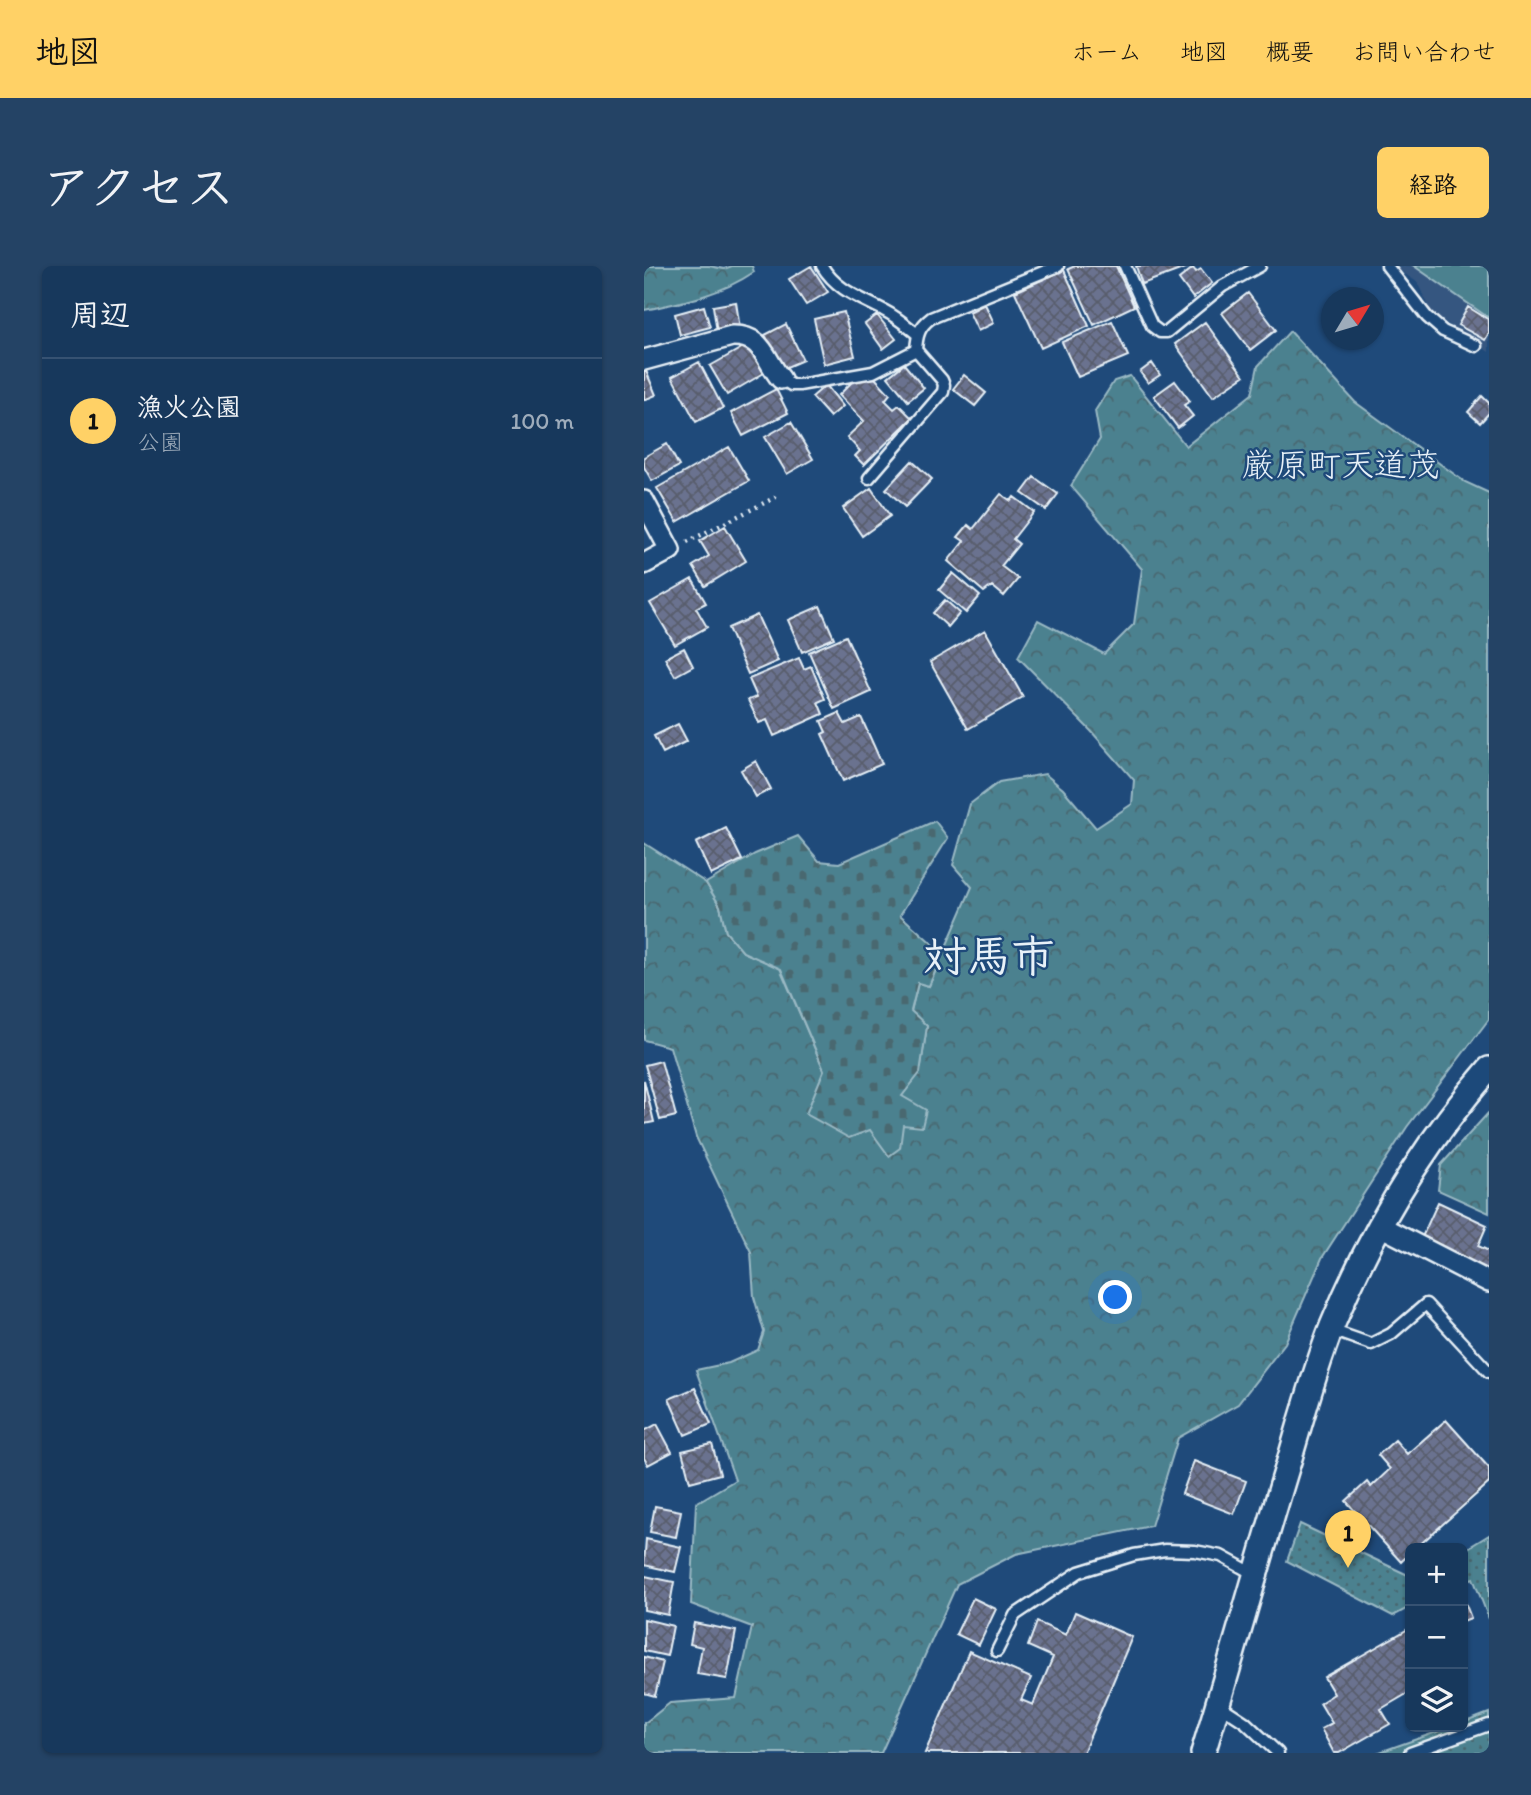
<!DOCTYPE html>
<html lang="ja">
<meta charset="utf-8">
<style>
body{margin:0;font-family:Itim,"Klee One",sans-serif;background:#244365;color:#f1f3f6}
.controls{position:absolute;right:21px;bottom:21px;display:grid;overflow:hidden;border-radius:10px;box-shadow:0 2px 5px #0004}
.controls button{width:63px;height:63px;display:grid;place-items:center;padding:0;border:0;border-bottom:2px solid #365272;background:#17385c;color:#f1f3f6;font:35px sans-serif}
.compass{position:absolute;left:677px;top:21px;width:63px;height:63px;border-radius:50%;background:#17385c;box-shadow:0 2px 5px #0004;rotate:52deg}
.you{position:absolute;left:472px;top:1032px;width:24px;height:24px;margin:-18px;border:5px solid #fff;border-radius:50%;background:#1a73e8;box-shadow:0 0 0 10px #1a73e833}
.badge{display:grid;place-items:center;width:46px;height:46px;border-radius:50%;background:#ffd166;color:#111;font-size:23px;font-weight:700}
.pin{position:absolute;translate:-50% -58px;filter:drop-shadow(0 2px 4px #0008)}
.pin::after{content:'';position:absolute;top:37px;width:24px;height:21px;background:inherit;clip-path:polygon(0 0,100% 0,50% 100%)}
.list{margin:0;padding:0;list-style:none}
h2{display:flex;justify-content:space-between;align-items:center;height:91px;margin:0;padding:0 28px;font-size:30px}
h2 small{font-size:23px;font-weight:400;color:#9eacbb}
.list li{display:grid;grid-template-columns:46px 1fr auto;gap:21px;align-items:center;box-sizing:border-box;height:126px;padding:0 28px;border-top:2px solid #365272}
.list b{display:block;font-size:26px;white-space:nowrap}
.list p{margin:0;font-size:23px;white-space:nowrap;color:#9eacbb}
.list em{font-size:23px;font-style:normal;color:#9eacbb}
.icon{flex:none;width:38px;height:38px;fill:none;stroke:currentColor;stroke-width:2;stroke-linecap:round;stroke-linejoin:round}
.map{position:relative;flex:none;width:845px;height:1487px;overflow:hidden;border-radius:10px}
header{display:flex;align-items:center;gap:42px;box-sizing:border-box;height:98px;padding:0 35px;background:#ffd166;color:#111}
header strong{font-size:33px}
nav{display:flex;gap:38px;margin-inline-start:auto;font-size:24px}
.intro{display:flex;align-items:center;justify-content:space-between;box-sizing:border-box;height:168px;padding:0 42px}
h1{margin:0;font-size:49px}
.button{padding:18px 32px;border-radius:10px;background:#ffd166;color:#111;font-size:24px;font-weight:700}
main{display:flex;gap:42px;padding:0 42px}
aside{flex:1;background:#17385c;border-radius:10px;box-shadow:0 2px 5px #0004}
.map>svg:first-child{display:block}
.built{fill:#365680}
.green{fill:url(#green-dots);stroke:#9ab9c4;stroke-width:2}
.forest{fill:url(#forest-crowns);stroke:#9ab9c4;stroke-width:2}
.cemetery{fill:url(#cemetery-stones);stroke:#9ab9c4;stroke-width:2}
.pitch{fill:#4c818f;stroke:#9ab9c4;stroke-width:2}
.building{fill:url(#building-cross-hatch);stroke:#e8f1f8;stroke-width:2}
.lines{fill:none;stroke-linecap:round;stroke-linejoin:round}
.service-casing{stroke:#e8f1f8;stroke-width:15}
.minor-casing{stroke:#e8f1f8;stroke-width:24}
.tertiary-casing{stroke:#e8f1f8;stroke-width:28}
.path{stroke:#e8f1f8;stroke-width:4.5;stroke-dasharray:2 5;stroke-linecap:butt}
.service{stroke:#1f4a7a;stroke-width:10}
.minor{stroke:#1f4a7a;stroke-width:19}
.tertiary{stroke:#1f4a7a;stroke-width:23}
.labels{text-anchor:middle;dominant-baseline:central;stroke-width:5;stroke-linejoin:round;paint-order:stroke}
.quarter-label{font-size:33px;fill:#e8f1f8;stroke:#1f4a7a}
.town-label{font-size:44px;font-weight:bold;fill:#e8f1f8;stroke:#1f4a7a}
</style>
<header>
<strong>地図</strong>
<nav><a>ホーム</a><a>地図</a><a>概要</a><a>お問い合わせ</a></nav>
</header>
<div class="intro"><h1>アクセス</h1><a class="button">経路</a></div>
<main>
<aside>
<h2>周辺<small></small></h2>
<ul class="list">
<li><span class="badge">1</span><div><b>漁火公園</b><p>公園</p></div><em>100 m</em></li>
</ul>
</aside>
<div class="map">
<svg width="845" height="1487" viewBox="0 0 845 1487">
<defs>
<pattern id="green-dots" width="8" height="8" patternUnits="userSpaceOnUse" patternTransform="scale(1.75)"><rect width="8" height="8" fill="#4c818f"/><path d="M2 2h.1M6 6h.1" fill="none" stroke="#496770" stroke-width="1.8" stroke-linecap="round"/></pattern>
<pattern id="forest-crowns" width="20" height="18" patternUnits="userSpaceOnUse" patternTransform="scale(1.75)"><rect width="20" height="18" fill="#4c818f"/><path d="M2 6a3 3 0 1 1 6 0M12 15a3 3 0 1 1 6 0" fill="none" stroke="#496770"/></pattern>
<pattern id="cemetery-stones" width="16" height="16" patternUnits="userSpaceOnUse" patternTransform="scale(1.75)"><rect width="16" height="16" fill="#4c818f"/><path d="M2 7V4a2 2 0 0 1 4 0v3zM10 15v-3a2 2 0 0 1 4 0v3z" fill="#496770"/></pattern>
<pattern id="building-cross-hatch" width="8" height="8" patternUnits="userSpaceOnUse" patternTransform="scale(1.75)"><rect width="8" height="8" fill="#6b728f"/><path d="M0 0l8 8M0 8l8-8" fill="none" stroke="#585d6c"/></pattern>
</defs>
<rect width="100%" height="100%" fill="#1f4a7a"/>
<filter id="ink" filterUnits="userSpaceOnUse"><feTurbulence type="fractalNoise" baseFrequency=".0143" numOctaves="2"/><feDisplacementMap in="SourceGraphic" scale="14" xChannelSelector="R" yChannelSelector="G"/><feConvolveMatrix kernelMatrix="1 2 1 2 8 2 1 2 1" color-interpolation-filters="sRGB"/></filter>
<g filter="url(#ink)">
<!-- built -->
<path class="built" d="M749 0H845V86L788 47 773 16Z"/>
<!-- green -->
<path class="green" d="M656 1258 766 1310V1341L749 1350 643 1295Z
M845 1269V1353L829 1312 819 1316V1285Z
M845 1447V1487H733L807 1461H819V1457Z"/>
<!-- forest -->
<path class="forest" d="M0 0H65L80 3 88 0H108L110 6C76 29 40 36 0 44Z
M646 65 711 136 821 216 845 227V753L763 861 678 992 641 1077 594 1138 534 1172 507 1260 372 1288 313 1318 237 1487H0V1456H2L26 1437 92 1432 108 1361 47 1338 52 1237 91 1214 52 1104 85 1097 114 1084 120 1066 110 1031 107 986 52 871 26 781 0 774V577L62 617 76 640 82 666 99 686 136 702 180 804 258 830 277 800 283 760 267 745 274 717 285 720 328 621 309 599 326 538 355 516 401 508 419 523 452 562 488 538 490 514 447 465 374 391 394 354 460 388 490 358 498 303 427 220 456 173 451 145 470 115 486 110 542 180 608 128 614 100Z
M845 846V947L794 924 797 899Z"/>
<!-- cemetery -->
<path class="cemetery" d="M291 555 304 572 256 649 299 687 285 720 274 717 267 745 283 760 276 807 258 830 282 844 278 861 259 859 256 882 245 890 226 864 205 872 162 848 180 804 137 703 99 686 82 666 76 640 62 617 111 588 154 570 175 595 195 597Z"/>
<!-- pitch -->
<path class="pitch" d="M770 0H845V52Z"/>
<!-- building -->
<path class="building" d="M167 0 184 26 162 39 145 13Z
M431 0H472L490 40 450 59 424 3Z
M492 0H547L498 18Z
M549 2 552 6 557 3 568 17 549 32 535 13Z
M420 4 445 60 397 82 371 26Z
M604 27 632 64 606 84 578 47Z
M92 36 96 63 73 66 69 40Z
M341 38 350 57 334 65 325 46Z
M60 40 66 61 36 69 31 48Z
M824 41 845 54V67L841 74 814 59Z
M200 46 211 90 180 98 170 53Z
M233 49 252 73 239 83 221 58Z
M468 55 484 90 434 111 418 76Z
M561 56 600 110 569 131 531 78Z
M142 58 159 94 138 103 121 69Z
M103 79 120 107 83 129 66 100Z
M55 96 79 142 52 156 28 111Z
M508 97 516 109 504 117 496 106Z
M260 98 280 122 264 135 244 111Z
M0 100 12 129 0 134Z
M320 109 342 127 331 140 309 123Z
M231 112 246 128 241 134 250 143 255 139 268 152 220 199 211 190 216 185 203 171 220 155 195 129 211 113Z
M531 115 546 135 540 139 549 150 534 162 510 130Z
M182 119 199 140 186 151 168 131Z
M132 123 144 147 99 170 87 147Z
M838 130 845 137V147L836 157 824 146Z
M147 156 169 193 143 208 121 171Z
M23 178 35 200 8 215 0 201V191Z
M85 181 105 215 33 256 13 222Z
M268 195 288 213 261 241 242 223Z
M390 211 414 228 402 244 378 227Z
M227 222 246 250 218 270 199 242Z
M357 228 367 235 370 231 390 246 369 273 375 278 357 300 374 313 360 330 348 320 340 326 304 295 320 275 314 271 324 259 329 263Z
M81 260 102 295 61 320 49 300 65 290 56 275Z
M309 307 336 330 322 347 295 324Z
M48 313 62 337 52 342 63 361 31 379 6 337Z
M301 334 316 347 304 361 289 347Z
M176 340 190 372 158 386 144 354Z
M113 349 134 395 104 408 84 362Z
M341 364 379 431 324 463 286 396Z
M202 370 227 426 190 443 165 386Z
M40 382 49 400 31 410 21 392Z
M155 392 160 403 167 400 181 433 174 436 179 448 130 470 123 454 115 457 104 434 113 431 105 413Z
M195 447 201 458 217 451 238 498 199 515 178 468 182 466 177 455Z
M34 458 43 475 19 487 10 470Z
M112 495 127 523 112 531 97 504Z
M82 562 98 594 67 609 52 577Z
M17 795 32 850 16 854 1 799Z
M0 814 10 856 0 858Z
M794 936 843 959 834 980 845 985V1004L778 971Z
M51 1122 67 1158 41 1169 25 1133Z
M802 1154 845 1202V1217L772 1282H766V1287L757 1296 702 1235 723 1216 727 1221 746 1203 734 1189 751 1174 763 1188Z
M13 1158 28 1186 4 1199 0 1192V1165Z
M68 1178 76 1208 46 1216 38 1185Z
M550 1195 602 1215 590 1248 538 1228Z
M11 1240 37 1245 32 1271 6 1266Z
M2 1273 37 1281 31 1306 0 1299Z
M1 1310 30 1316 24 1349 0 1344Z
M819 1331 827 1352 819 1355Z
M329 1332 352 1343 335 1379 312 1368Z
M431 1346 488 1371 439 1487H281L325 1385 387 1412 377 1434 389 1439 409 1391 384 1380 393 1356 422 1369Z
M0 1353 29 1360 23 1390 0 1385Z
M50 1357 92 1365 83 1413 53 1408 58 1381 46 1378Z
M766 1362V1426L737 1443 746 1458 695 1487H690L677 1463 688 1457 676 1437 690 1428 680 1411Z
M0 1391 19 1396 11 1430 0 1427Z"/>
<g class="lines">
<!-- service casing -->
<g class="service-casing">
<path id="service" d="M178 0C193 25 217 32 241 45 253 51 263 60 273 68
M481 0 508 60 516 66H523L579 20 616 0
M743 0 783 51 799 65 832 80
M137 113 147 119H155L229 106 272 84C273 69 275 61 287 52L414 0
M225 212 299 126 300 119 298 114 272 84
M687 1064 727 1078 747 1068 782 1038 845 1106
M353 1385 371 1349 435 1306 490 1289 521 1284 551 1285 577 1290 610 1308
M575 1439 601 1456 634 1487
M766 1487 845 1459"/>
</g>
<!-- minor casing -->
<g class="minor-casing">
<path id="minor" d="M0 94 88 70C119 69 120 92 137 113
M0 235 26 284 0 298
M736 960 845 1016"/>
</g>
<!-- tertiary casing -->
<g class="tertiary-casing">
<path id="tertiary" d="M559 1487C588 1392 614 1297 643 1202 657 1155 670 1106 688 1060 726 967 779 879 845 803"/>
</g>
<!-- path -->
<path class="path" d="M43 276 132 231"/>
<!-- service -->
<use href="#service" class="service"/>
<!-- minor -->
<use href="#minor" class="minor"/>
<!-- tertiary -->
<use href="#tertiary" class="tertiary"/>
</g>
</g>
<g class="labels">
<!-- quarter labels -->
<g class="quarter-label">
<text x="697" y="198">厳原町天道茂</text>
</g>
<!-- town labels -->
<g class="town-label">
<text x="345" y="689">対馬市</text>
</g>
</g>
</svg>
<div class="controls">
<button>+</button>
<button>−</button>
<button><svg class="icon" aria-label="layers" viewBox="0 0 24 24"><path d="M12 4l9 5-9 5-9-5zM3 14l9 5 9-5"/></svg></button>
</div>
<svg class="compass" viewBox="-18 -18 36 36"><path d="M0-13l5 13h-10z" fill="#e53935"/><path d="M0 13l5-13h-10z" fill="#9eacbb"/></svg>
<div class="you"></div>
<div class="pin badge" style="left:704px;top:1302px">1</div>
</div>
</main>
